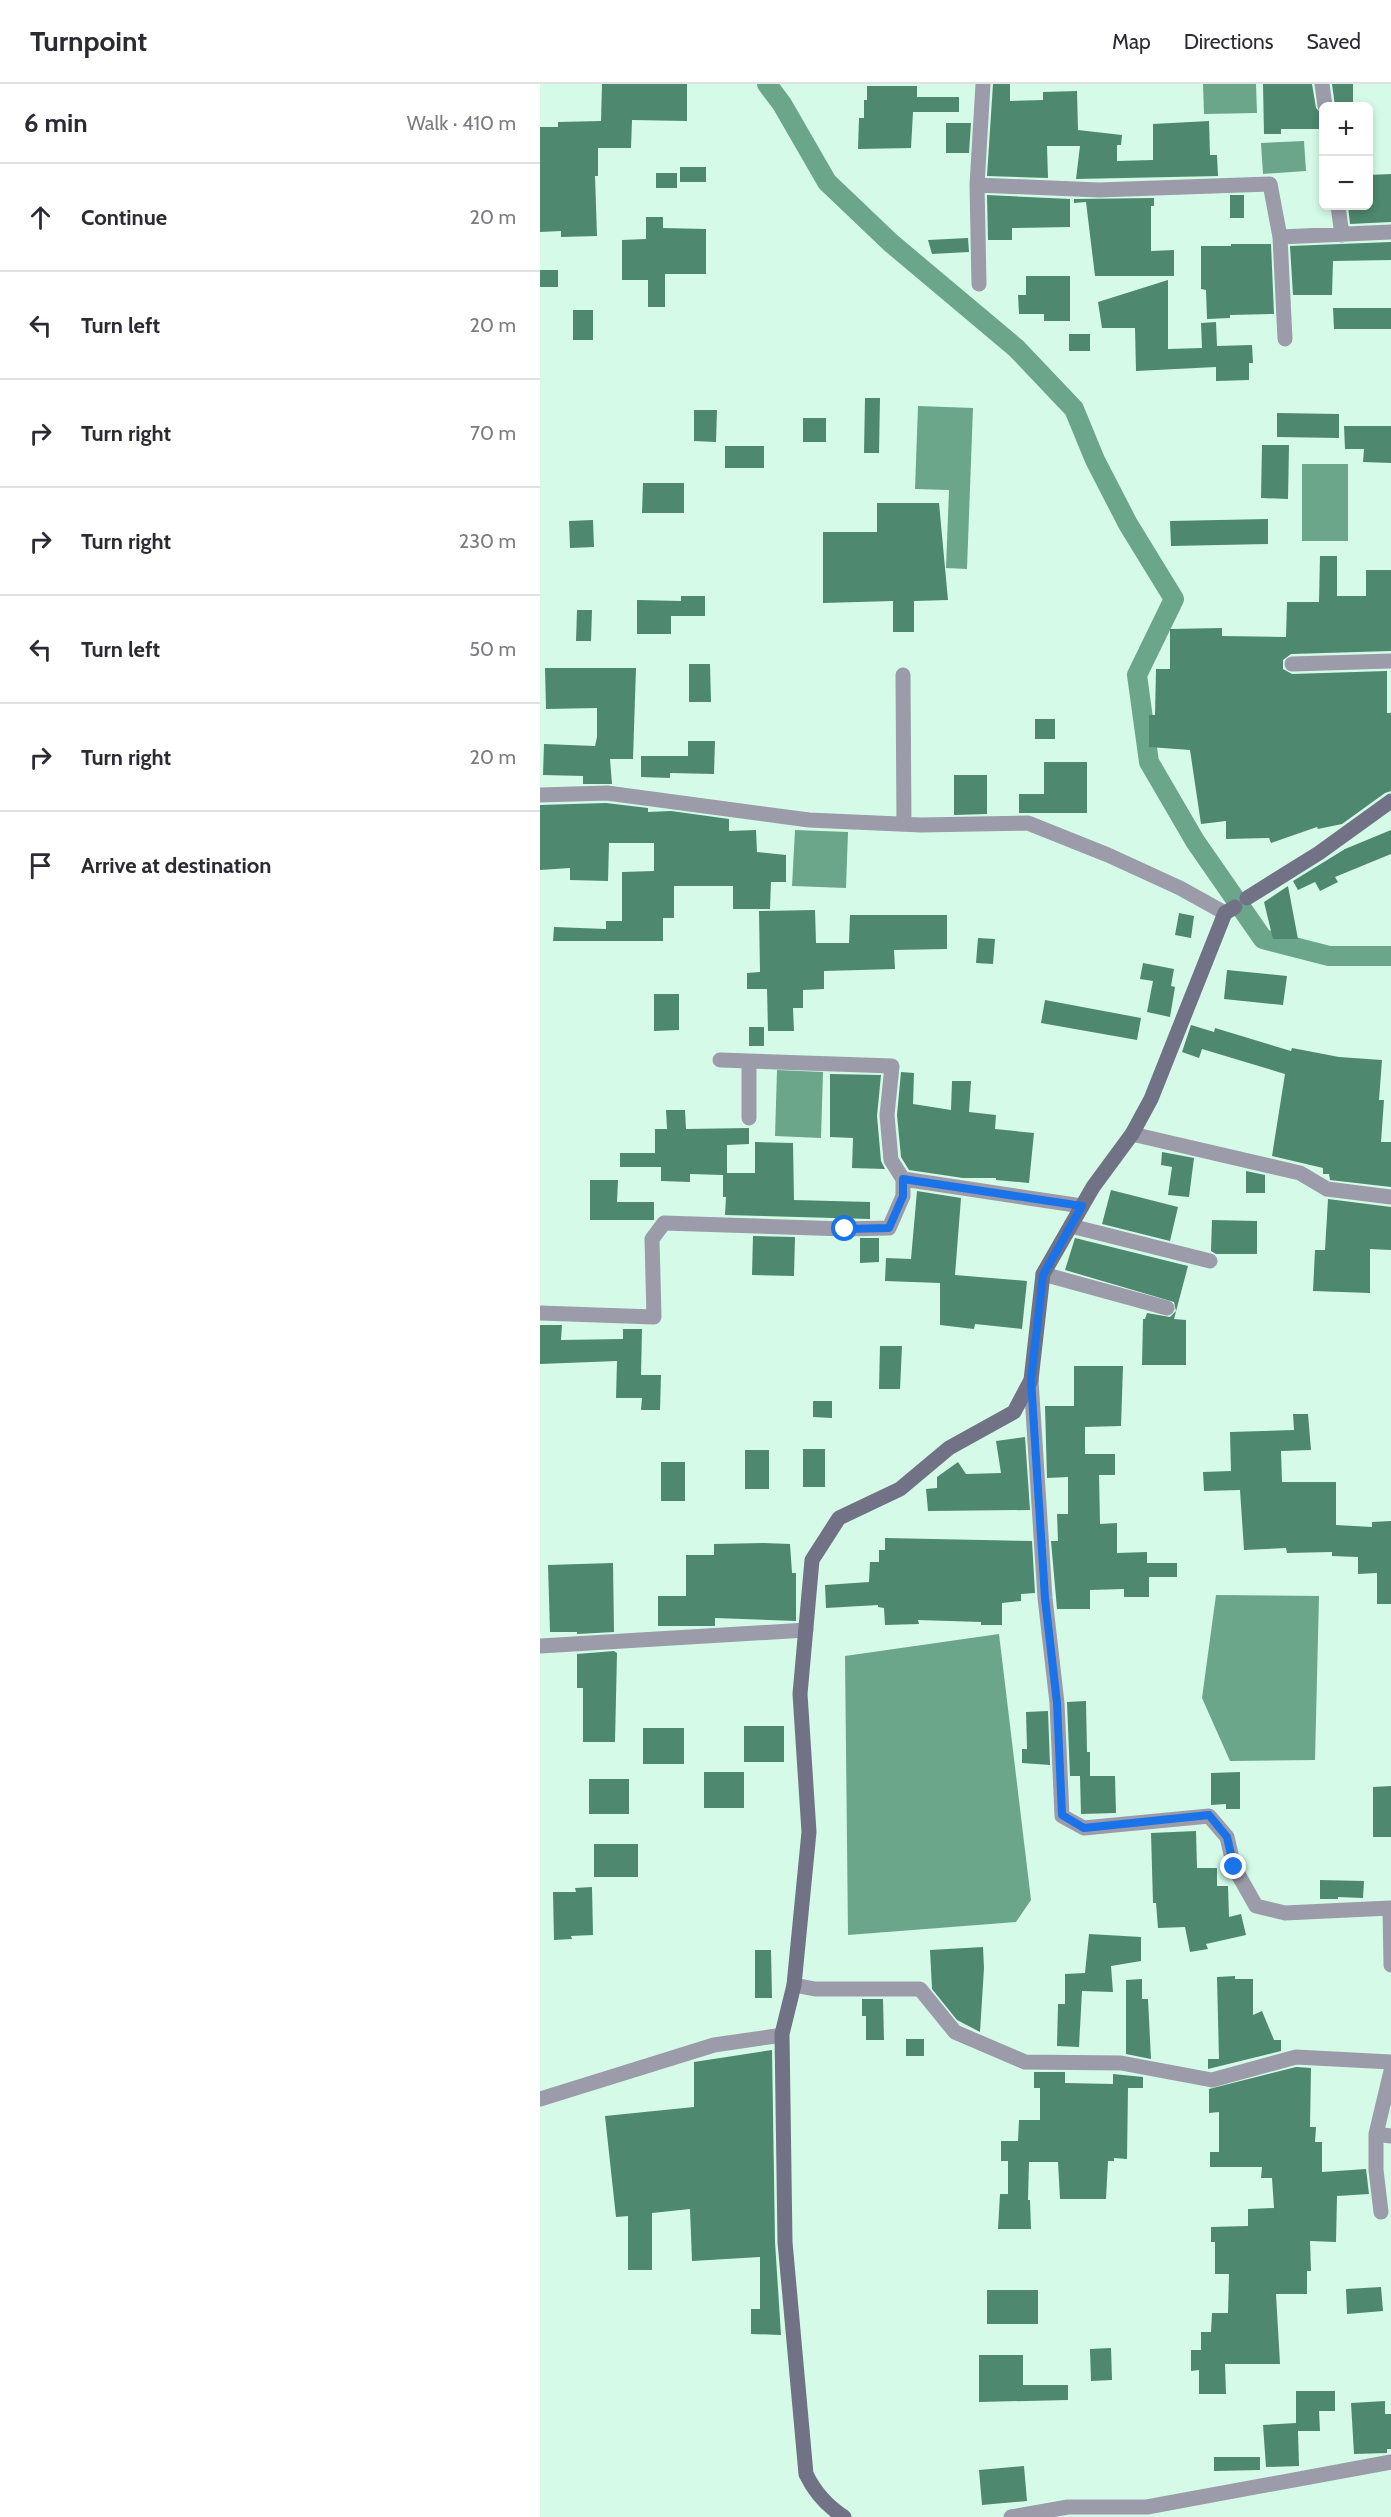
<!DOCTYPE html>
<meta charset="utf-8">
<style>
body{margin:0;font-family:Cabin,sans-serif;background:#f2f2f3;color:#2b2b33}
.controls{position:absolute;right:18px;top:18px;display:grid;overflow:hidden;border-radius:9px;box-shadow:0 3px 9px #0003}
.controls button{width:54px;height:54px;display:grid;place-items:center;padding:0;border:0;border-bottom:2px solid #e1e1e2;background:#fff;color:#2b2b33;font:30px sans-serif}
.stop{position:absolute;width:18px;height:18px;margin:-14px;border:4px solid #1a73e8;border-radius:50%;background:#fff}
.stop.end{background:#1a73e8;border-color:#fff;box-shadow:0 2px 6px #0008}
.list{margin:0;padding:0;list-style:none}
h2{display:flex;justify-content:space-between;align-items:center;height:78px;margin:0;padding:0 24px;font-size:26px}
h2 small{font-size:20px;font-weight:400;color:#7c7c81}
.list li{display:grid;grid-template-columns:39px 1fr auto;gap:18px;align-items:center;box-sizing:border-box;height:108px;padding:0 24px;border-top:2px solid #e1e1e2}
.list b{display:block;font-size:22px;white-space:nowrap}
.list em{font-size:20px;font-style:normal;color:#7c7c81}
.icon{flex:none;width:33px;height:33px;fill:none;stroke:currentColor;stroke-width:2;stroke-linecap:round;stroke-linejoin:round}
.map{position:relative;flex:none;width:851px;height:2433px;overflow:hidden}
header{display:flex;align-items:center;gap:36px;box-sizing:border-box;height:84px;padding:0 30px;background:#fff;border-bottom:2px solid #e1e1e2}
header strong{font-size:28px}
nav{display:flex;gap:33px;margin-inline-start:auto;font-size:21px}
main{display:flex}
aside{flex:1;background:#fff}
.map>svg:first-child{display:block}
.water{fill:#6ba68a}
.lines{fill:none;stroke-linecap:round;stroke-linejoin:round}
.canal{stroke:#6ba68a;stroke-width:20}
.building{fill:#4e886e}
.street{stroke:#9b9ba9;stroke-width:15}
.secondary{stroke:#727286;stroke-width:15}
.route{stroke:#1a73e8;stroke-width:8}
</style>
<header>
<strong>Turnpoint</strong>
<nav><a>Map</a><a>Directions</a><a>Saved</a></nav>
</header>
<main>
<aside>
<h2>6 min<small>Walk · 410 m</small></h2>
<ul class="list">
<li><svg class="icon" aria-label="ahead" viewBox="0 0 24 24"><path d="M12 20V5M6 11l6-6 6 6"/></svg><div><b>Continue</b></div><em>20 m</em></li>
<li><svg class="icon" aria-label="left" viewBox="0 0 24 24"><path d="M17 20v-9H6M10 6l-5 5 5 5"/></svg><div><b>Turn left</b></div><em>20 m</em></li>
<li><svg class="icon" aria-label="right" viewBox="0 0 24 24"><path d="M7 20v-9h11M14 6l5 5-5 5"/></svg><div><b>Turn right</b></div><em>70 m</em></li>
<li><svg class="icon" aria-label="right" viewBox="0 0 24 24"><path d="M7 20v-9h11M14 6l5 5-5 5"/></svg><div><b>Turn right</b></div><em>230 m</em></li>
<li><svg class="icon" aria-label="left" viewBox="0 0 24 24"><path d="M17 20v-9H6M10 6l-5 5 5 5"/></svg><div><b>Turn left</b></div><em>50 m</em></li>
<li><svg class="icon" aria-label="right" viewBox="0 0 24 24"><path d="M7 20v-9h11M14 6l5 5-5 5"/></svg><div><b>Turn right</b></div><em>20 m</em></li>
<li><svg class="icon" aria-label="arrive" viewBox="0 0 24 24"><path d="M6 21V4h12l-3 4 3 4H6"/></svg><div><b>Arrive at destination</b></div></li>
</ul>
</aside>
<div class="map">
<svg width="851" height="2433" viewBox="0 0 851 2433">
<rect width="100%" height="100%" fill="#d5fbe8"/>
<!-- water -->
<path class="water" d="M663 0H716L717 29 664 30Z
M764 57 766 87 723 90 721 59Z
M378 322 433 324 427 485 406 484 409 406 375 405Z
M762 380H808V457H762Z
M255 746 308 748 306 804 252 802Z
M237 986 283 988 281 1054 235 1052Z
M676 1511 779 1512 775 1676 690 1677 662 1614Z
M459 1550 491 1816 476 1838 308 1851 305 1572Z"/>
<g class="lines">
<!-- canal -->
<path class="canal" d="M227 0 242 20 287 98 351 159 476 264 534 325 555 376 588 440 634 515 597 591 609 678 655 757 723 855 789 872H851"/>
</g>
<!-- building -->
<path class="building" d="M62 0H147V37L92 36 91 64H58V92H55L57 152 21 153V147L0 148V43H18V38L61 37Z
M453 0H470V17L503 16V8L537 7 538 46 582 51 581 61H577V77L613 76V40L669 37 670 71H677L678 92 536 95 540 62H507L508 94 447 92Z
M723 0H772L776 24 783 31V45H741V50H724Z
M792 0H813V22H795Z
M327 2H377V13H419V28H373L371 64 318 65 319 34H324V16H327Z
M406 39H431L429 69H406Z
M140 83H166V98H140Z
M116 89H137V104H116Z
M851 90V138L810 140 808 122H828V91Z
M447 111 530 115V143L472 144V156H448Z
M690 111H704V134H690Z
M614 114V122H611V167L634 166V192H555L546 118 534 119V115Z
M106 133H123V144L166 145V190H125V223H108V196H82V156L106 155Z
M428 154 429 168 392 170 388 156Z
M851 158V176L793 177 792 211H753L750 162Z
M691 160H731L734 230 690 231V234L667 235 666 206 661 205V162H691Z
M0 186H18V203H0Z
M486 192H530V237H504V230H479L478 211H486Z
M628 196V265L662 264 661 239 676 238 677 262 712 261 713 279H709V296L676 297V283L596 287 595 244H562L558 218Z
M793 224H851V245H794Z
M33 226H53V256H33Z
M529 250H550V267H529Z
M325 314H340L339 369H324Z
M154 326H177L176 358 154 357Z
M737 329 799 330V354L737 353Z
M263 334H286V358H263Z
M804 342H851V379L823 378 824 365H805Z
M722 361H749L748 415 721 414Z
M185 362H224V384H185Z
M103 399H144V429H102Z
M337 419H399L408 516 374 517V548H353V517L283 519V448H337Z
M728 435V460L631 462 630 437Z
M53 436 54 463 30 464 29 437Z
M780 472H797V512H826V486H851V567L751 570 743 576V585L752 590 847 587V629H851V707L845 709 802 740 778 745 777 743 731 759 729 754 686 755V737L661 740 650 666 609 663V631H615L616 585H630V545L682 544V552L746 553 747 518H779Z
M141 512H165V532H131V550H97V516L141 517Z
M37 526H52L51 557H36Z
M149 580H170L171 618H149Z
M5 584H96L93 675H70L72 700H43V692L3 691 4 660 55 662 57 653V624L6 625Z
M495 635H515V655H495Z
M148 657H175L174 690 130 689V694L101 693V672H148Z
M504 678H547V729H479V710H504Z
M414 691H447V730L414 731Z
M66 719 108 724V728L131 727 189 735V747L216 746 217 768 246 771V798H231L230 825H193V802H134V834H123V857H13L14 843 66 845V837H82V788L114 787V759H69L68 797 30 796V784L0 786V721Z
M851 746V770L795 793 798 798 780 807 775 798 758 806 753 797 805 765Z
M748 802 758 855H733L724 818Z
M275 826 276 859H309L310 831H407V865L354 866 355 885 284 887V905L263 906V924H253L254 947H228L227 905H207V889L220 888 219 827Z
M639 829 654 832 651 854 635 851Z
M438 854 455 855 453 880 436 879Z
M603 879 634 885 631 902 635 903 630 933 607 928 613 897 600 895Z
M687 886 747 892 743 921 684 915Z
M114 910H139V946L114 947Z
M505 916 601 934 597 956 501 939Z
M651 941 674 948 675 944 751 967 752 964 799 973 842 976 839 1016H844L841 1058H851V1103L790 1096 789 1090H783V1084L732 1072 745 990 662 965 659 974 642 968Z
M209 943H224V962H209Z
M361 988 374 989 373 1020 411 1026 412 997H431L429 1028 456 1031 455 1045 494 1049 489 1099 456 1096V1094H423L369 1086 361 1073 357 1031Z
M290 990 341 991 337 1032 341 1077 345 1085 312 1084 313 1054 290 1053Z
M126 1026H145L146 1045 209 1044V1060L187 1061V1089H215V1058L253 1059 254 1116 330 1118V1135L185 1131 186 1113H183V1091L150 1090V1098L121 1097V1083H80V1069H115V1045H127Z
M622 1068 654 1074 649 1113 628 1111 632 1083 621 1081Z
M706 1087 725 1091V1109H706Z
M50 1096H78L77 1118H114V1136H50Z
M571 1106 638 1123 630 1157 562 1140Z
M377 1107 421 1114 415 1191 487 1197 482 1245 435 1240 434 1245 400 1241V1199L345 1197 346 1174 371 1175Z
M788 1115 851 1123V1166L830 1165V1209L773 1207 775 1166H785Z
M672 1136 717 1137V1170H676L671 1167Z
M213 1152 255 1153 254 1192 212 1191Z
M320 1154H339V1178L320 1179Z
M535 1154 648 1182 634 1235 646 1236V1281H602L603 1235H605L607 1229 630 1233 636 1227 634 1218 525 1186Z
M0 1241H22L21 1256 83 1255V1245H102L101 1291H121L120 1326H101L102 1314H76L77 1277 0 1280Z
M340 1262H362L360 1305H339Z
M534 1282H583L581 1342 545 1343V1370H575V1391H559L560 1440 577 1439V1469L607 1468V1479H637V1493H609V1513H584V1505L550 1506V1525H517L511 1457H518L517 1430H528V1393L507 1394 505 1322H534Z
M273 1317H292V1334L273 1333Z
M753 1330H768L771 1366 741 1367 742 1398H796V1441L832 1443V1438L851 1437V1520H837V1489L818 1490V1473L792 1472V1468L747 1469 746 1464 704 1466 700 1406 664 1407 663 1388 691 1387 690 1348 754 1346Z
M485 1353 490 1426 388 1427 386 1405 397 1404V1393L418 1378 426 1390 461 1389 456 1357Z
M263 1365H285V1403H263Z
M205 1366H229V1405H205Z
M121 1378H145V1417H121Z
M345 1454 492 1457 495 1509 481 1510V1517L462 1519V1541H441V1538L378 1536 379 1540 345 1541 344 1524 338 1523V1521L286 1524 285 1501 329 1498 330 1478H339V1466H345Z
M224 1459 250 1460 252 1489H256V1537L175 1534V1542H118V1512H146V1471H174V1460Z
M73 1479 74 1548 37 1550V1548H10L8 1481Z
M74 1567 77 1569 75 1658H43V1604H37V1570Z
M546 1617 547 1668H550V1692H530L527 1618Z
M508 1627 510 1681 482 1679V1665H487L486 1628Z
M204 1642H244V1678H204Z
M103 1644H144V1680H103Z
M164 1688H204V1724H164Z
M700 1688V1725H686V1720L671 1721V1689Z
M540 1692H575L576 1729 541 1730Z
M49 1695H89V1730H49Z
M851 1702V1753H833V1703Z
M656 1747 657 1784H677V1802H688L689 1833 701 1830 706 1851 666 1860 668 1865 650 1868 645 1843 618 1844 616 1819H613L611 1749Z
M54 1760H98V1793H54Z
M780 1796 824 1797 823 1814 798 1813V1815H780Z
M52 1803 53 1851 31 1852 32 1855 14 1856 13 1808H36L35 1804Z
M549 1850 601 1853V1877L571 1882 573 1908 542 1907 539 1963 517 1962 518 1920H525V1890L545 1889Z
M443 1863 444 1884 440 1948 417 1936 392 1905 390 1866Z
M215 1866H231L232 1914H215Z
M695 1892V1895H713V1931L722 1927 734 1956H741V1967L668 1985V1975H679L677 1893Z
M602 1895V1915H608L611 1975 586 1970V1896Z
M322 1915H343L344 1956H326V1932H322Z
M366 1955H384V1972H366Z
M232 1966 235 2158 241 2251 211 2250V2225H220V2173L152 2177 150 2125 112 2129V2186H88V2132L76 2133 65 2032 154 2023V1978Z
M756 1983 771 1984 770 2043H776L775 2058H782V2088L826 2085 829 2110 797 2112 796 2158 770 2157 771 2187H767V2210H736L740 2280H685L686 2310H659V2286L651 2287V2266H661V2248H671L672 2229H688L689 2190H675V2158H671V2143L708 2142V2125L734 2124 732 2094H721L722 2083H670V2068H679V2028L669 2029V2005Z
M494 1988H525V1999L573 2000V1990L603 1993V2004H588L587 2075 574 2074V2077H568L566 2115H520L518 2078H489L488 2116H490L491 2145H458L460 2110H468V2077H461V2057H478L479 2036H500V2004H494Z
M841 2203 843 2227 807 2230 806 2205Z
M447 2206H498V2240H447Z
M571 2264 572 2296 551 2297 550 2265Z
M439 2271H483V2301H528V2316L439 2318Z
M756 2307H795V2327H779L780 2347H758L759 2382 726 2383 723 2341 756 2339Z
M845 2317V2330H851V2365H847V2369L814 2370 811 2319Z
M674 2373H720V2386L674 2387Z
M484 2382 487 2417 442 2421 439 2386Z"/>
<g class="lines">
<!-- street -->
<path class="street" d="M782 0 785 22
M437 101 559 106 730 100 740 153
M798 122 802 151
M439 200 437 101 443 0
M745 255 740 153 851 148
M752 580 851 577
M363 591 364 740
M0 711 67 709 269 736 381 741 488 739 568 771 640 804 685 829
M180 976 352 982 347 1031 351 1076 363 1095
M209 1034V977
M592 1050 760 1089 787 1105 851 1113
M531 1142 670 1177
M503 1190 627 1224
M0 1229 114 1233 112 1155 124 1139 305 1145 349 1144 363 1112V1095L542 1122
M491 1296 505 1514 517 1619 522 1732 544 1744 669 1732 687 1753 694 1783 716 1822 745 1829 850 1824 851 1881
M0 1562 266 1546
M254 1901 275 1905H380L415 1948 485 1978 581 1979 672 1996 756 1973 851 1978
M851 1987 836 2050 851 2052
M0 2015 174 1961 236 1952
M836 2050V2086L841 2128
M471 2433 528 2423H607L851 2378"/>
<!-- secondary -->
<path class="secondary" d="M707 814 779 769 851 717
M304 2433C287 2422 275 2409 266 2390L245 2158 242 1950 254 1901 269 1748 260 1610 272 1476 299 1434 360 1405 409 1364 474 1328 491 1296 503 1190 553 1103 592 1050 611 1015 685 829 695 823"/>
</g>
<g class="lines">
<!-- route -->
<path class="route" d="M305 1145 349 1144 363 1112V1095L542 1122 503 1191 491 1296 505 1514 517 1619 522 1731 544 1744 669 1731 687 1753 694 1783"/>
</g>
</svg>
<div class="controls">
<button>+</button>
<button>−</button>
</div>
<div class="stop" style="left:305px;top:1145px"></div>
<div class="stop end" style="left:694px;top:1783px"></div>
</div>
</main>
